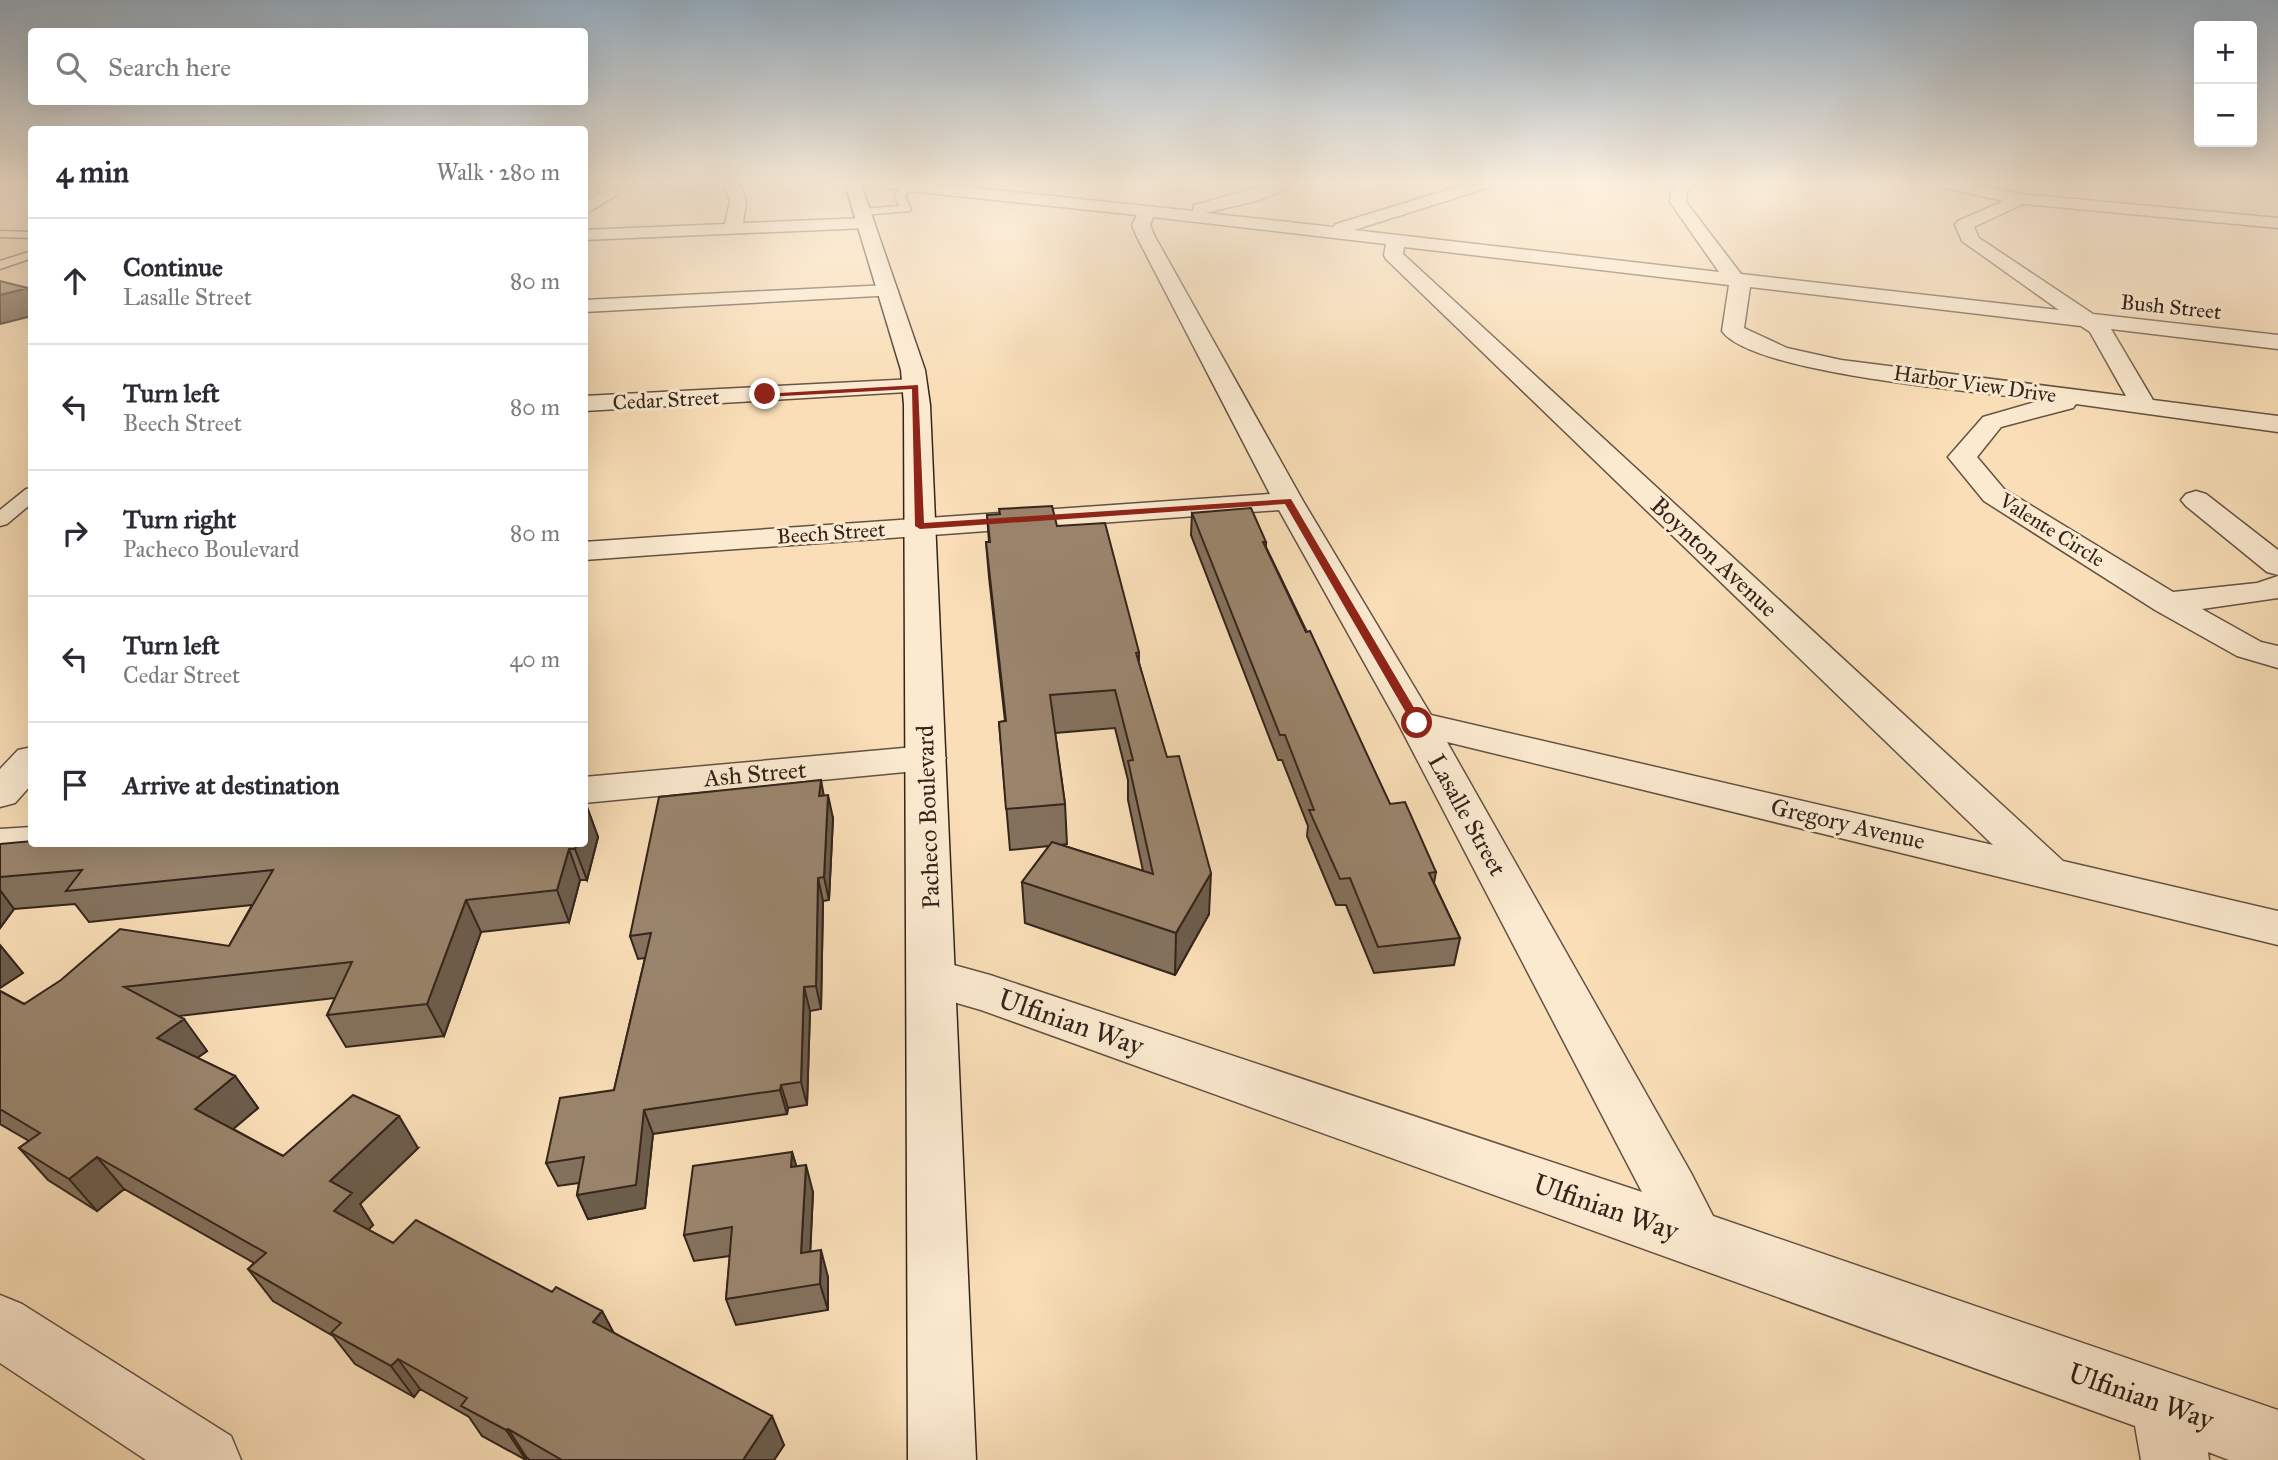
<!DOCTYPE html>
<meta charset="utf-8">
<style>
body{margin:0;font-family:"IM FELL Great Primer",serif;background:#f7f7f7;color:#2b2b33}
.controls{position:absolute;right:21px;top:21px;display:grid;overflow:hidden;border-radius:7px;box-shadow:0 7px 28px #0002}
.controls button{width:63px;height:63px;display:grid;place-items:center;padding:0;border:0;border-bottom:2px solid #e1e1e2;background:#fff;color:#2b2b33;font:35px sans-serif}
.stop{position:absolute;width:21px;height:21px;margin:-16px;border:5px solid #8f2418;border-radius:50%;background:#fff}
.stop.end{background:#8f2418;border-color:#fff;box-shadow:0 2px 7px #0008}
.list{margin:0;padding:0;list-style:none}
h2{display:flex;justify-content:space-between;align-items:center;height:91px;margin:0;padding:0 28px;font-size:30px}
h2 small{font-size:23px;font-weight:400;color:#7c7c81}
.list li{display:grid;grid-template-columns:46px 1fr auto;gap:21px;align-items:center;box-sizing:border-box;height:126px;padding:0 28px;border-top:2px solid #e1e1e2}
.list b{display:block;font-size:26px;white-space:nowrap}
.list p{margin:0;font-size:23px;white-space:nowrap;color:#7c7c81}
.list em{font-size:23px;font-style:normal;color:#7c7c81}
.icon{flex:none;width:38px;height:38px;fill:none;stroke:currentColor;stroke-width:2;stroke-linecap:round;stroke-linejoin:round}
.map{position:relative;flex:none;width:2278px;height:1460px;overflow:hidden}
.search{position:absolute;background:#fff;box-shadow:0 7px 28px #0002;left:28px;top:28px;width:560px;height:77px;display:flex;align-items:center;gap:18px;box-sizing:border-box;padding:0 24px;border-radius:7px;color:#7c7c81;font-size:26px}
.panel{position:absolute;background:#fff;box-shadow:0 7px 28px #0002;left:28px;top:126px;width:560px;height:721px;border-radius:7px}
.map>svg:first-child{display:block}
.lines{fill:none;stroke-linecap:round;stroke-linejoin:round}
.lane-casing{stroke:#645243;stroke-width:3}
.street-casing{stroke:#645243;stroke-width:3}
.secondary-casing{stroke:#33241c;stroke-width:3}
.lane{fill:#fbead0;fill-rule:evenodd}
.street{fill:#fbead0;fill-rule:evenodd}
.secondary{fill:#fbead0;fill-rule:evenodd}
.wall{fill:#84725e;stroke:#33241c;stroke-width:2;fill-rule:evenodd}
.shaded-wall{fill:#6c5d4c;stroke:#33241c;stroke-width:2}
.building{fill:#9a856d;stroke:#33241c;stroke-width:2}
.route{fill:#8f2418}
.labels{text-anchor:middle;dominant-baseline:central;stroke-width:6;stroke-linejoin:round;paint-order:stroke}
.far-street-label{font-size:21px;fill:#33241c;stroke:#fbead0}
.street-label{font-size:24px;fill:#33241c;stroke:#fbead0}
.near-street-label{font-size:28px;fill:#33241c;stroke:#fbead0}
</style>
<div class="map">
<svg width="2278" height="1460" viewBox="0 0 2278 1460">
<rect width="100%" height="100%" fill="#f9deb7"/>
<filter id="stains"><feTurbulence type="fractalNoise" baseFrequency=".00286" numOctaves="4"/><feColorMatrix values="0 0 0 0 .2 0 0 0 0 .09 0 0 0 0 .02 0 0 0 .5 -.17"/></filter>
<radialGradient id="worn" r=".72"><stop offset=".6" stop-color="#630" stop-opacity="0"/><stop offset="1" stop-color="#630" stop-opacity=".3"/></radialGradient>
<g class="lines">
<!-- lane casing -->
<g class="lane-casing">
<path id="lane" d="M903 184 912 186 905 196 911 209 910 211 863 215 858 212 863 209 899 206 895 196Z
M0 231 32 232V238L0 237Z
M32 251V258L0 269V261Z
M32 488V503L7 524 0 526V510L26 489Z"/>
</g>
<!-- street casing -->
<g class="street-casing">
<path id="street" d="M597 184H615L619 189 618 194 584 215V202L602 192Z
M724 184H740L746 201 743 223 866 218 875 223 866 228 584 240V230L725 224 730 201Z
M882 184H937L1193 211 1194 205C1226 197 1260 184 1293 184L1291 187 1260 200 1205 213 1333 227 1336 224 1467 184H1492L1490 187 1354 230 1719 272 1670 202 1671 190 1676 184H1694L1687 191 1686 202 1741 274 2059 310 1962 241 1955 225 1958 221 2004 201 1939 187 1937 184H1969L2021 194 2278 218V228L2023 204 1974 227 1979 238 2093 314 2278 335V349L2111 329 2153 400 2278 416V432L2076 404 2073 408 2001 427 1977 457 2004 489 2173 592 2257 583 2278 576V598L2202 609 2261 642 2278 646V668L2237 656 2155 610 1984 501 1948 457 1983 417 2042 400C1983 392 1752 374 1722 331L1729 285 1404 247 1403 254 2063 861 2278 911V945L1447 742 1691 1173 1713 1216 2278 1410V1460H2229L2208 1452 2209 1460H2141L2135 1426 981 1010 915 991 908 978 915 965 932 959 990 975 1642 1192 1398 723 1279 510 584 560V542L1270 494 1136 235 1132 225 1137 215 890 189ZM1153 217 1386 244 1384 255 1386 259 1993 845 1431 715 1303 501 1154 235 1150 225ZM1750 287 2081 326 2090 332 2126 396 1841 360 1787 348 1744 328Z
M888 285 895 287 898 291 895 295 584 312V300Z
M915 379 924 381 927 386 924 391 584 411V396Z
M2196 491 2206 494 2278 550V575L2267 572 2186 506 2181 500 2186 494Z
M926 746 940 749 946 758 940 767 926 770 584 803V777Z
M32 747V784L15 803 0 807V769L18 750Z
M32 827V844H52L47 851 0 859V829Z
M0 1295 22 1304 231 1436 241 1460H146L0 1363Z"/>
</g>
<!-- secondary casing -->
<g class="secondary-casing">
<path id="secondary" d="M845 184H861L925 370 930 405 976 1460H908L904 405 901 370Z"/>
</g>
<!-- lane -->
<use href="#lane" class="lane"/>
<!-- street -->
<use href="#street" class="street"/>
<!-- secondary -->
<use href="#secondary" class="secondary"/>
</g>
<!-- wall -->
<path class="wall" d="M1192 513 1266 542V547L1390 804 1436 872 1434 883 1460 938 1454 965 1374 973 1346 905H1336L1307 836 1308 826 1282 760H1278L1191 535Z
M987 515 1057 526 1139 652V663L1209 914 1175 975 1025 923 1022 882 1049 846 1010 850 999 722 1005 721 989 577 986 542H989ZM1115 728 1128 780V800L1143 871 1061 845 1067 844 1065 804 1055 733Z
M824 796 833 818 829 900 823 901 821 1009 810 1011 807 1105 788 1108 787 1114 653 1134 645 1208 588 1219 577 1195 579 1183 558 1186 546 1163 614 1090 645 958 638 959 630 936Z
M587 807 598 837 587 880H580L569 922 481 932 444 1036 346 1047 327 1015 335 998 179 1016 207 1051 197 1058 235 1076 258 1108 233 1129 283 1156 418 1148 360 1204 373 1225 368 1230 393 1243 552 1292 602 1311 613 1332 784 1445 774 1460H530L527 1458 526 1460 482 1436 469 1417 420 1389 414 1397 355 1364 333 1336 273 1301 248 1269 254 1263 124 1189 97 1211 48 1180 19 1148 29 1141 0 1124V991L24 1004 229 946 252 905 89 922 75 904 14 909 0 928V844H584Z
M792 1152 796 1166 813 1192 810 1252 828 1277V1310L736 1325 726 1299 730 1256 694 1261 684 1235Z"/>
<!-- shaded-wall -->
<path class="shaded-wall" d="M28 288 32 295V316L0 324V295Z
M821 780 825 802 819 796Z
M828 795 833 818 829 900 824 877Z
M587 807 598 837 587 880 575 849 577 844H584V816Z
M569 849 580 880 569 922 557 890Z
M1211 873 1209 914 1175 975 1176 933Z
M818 878 823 901 821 1009 816 986Z
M0 890 14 909 0 928Z
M466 900 481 932 444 1036 427 1004Z
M0 945 23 973 0 988Z
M804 987 810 1011 807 1105 801 1082Z
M184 1019 207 1051 180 1070 157 1038Z
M235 1076 258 1108 219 1141 195 1109Z
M781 1085 788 1108 787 1114 780 1090Z
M644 1110 653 1134 645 1208 588 1219 577 1195Z
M399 1116 418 1148 360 1204 373 1225 356 1242 334 1211 330 1181Z
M792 1152 800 1178 791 1167Z
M97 1157 124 1189 97 1211 69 1179Z
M806 1165 813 1192 809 1280 801 1253Z
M821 1250 828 1277V1310L820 1284Z
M602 1311 618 1341 593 1322Z
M398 1359 420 1389 414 1397 391 1366Z
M772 1416 784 1445 774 1460H743Z
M508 1429 527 1458 526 1460 506 1430Z"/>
<!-- building -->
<path class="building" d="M0 281 28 288 0 295Z
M1052 506 1057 526 1105 523 1139 652 1136 653 1167 757 1179 756 1211 873 1176 933 1022 882 1052 842 1153 874 1128 761 1133 760 1115 690 1050 695 1065 804 1006 809 999 722 1006 721 986 542H990L987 515 1000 514 999 509Z
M1251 508 1266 542H1263L1306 632 1310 631 1390 804 1405 802 1436 872 1429 873 1460 938 1378 947 1350 878 1340 879 1309 810H1314L1285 735H1280L1192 513Z
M821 780 819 796 828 795 824 877 818 878 816 986 804 987 801 1082 781 1085 780 1090 644 1110 636 1185 577 1195 584 1157 546 1163 560 1098 614 1090 651 933 630 936 659 797Z
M32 841V844H577L575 849H569L557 890 466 900 427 1004 327 1015 352 962 124 987 184 1019 157 1038 235 1076 195 1109 283 1156 353 1095 399 1116 330 1181 352 1193 334 1211 393 1243 416 1220 552 1292 556 1287 602 1311 593 1322 772 1416 743 1460H562L508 1429 506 1430 461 1406 467 1398 398 1359 391 1366 331 1333 341 1323 248 1269 266 1253 97 1157 69 1179 19 1148 40 1133 0 1109V991L24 1004 61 980 120 929 229 946 273 870 66 891 82 870 0 877V844Z
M792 1152 791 1167 806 1165 801 1253 821 1250 820 1284 726 1299 732 1227 684 1235 693 1166Z"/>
<!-- sky -->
<linearGradient id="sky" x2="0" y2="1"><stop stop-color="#94acbf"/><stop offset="0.47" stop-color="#fcf0df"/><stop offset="1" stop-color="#fcf0df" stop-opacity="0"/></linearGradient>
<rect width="2278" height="388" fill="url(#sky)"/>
<!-- route -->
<path class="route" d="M918 385 924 523 1291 499 1423 723 1417 726 1412 723 1285 504 920 529 915 526 912 389 765 397 761 394Z"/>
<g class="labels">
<!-- far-street labels -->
<g class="far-street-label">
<text transform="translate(2171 307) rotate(6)">Bush Street</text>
<text transform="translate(1975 384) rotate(8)">Harbor View Drive</text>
<text transform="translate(666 400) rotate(-3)">Cedar Street</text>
<text transform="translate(2052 530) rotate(32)">Valente Circle</text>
<text transform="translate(831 533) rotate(-4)">Beech Street</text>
</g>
<!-- street labels -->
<g class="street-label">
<text transform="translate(1714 557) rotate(43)">Boynton Avenue</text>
<text transform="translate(755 774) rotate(-5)">Ash Street</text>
<text transform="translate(1467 815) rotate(61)">Lasalle Street</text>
<text transform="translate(928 817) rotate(-92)">Pacheco Boulevard</text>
<text transform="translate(1848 824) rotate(13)">Gregory Avenue</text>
</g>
<!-- near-street labels -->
<g class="near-street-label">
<text transform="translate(1071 1022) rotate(19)">Ulfinian Way</text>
<text transform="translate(1606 1207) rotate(19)">Ulfinian Way</text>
<text transform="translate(2141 1396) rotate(19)">Ulfinian Way</text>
</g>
</g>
<rect width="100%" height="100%" filter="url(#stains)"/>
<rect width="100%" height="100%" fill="url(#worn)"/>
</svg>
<div class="controls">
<button>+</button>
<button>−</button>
</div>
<div class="stop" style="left:1417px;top:723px"></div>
<div class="stop end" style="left:765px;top:394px"></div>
<div class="search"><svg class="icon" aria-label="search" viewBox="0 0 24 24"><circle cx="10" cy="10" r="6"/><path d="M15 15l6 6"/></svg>Search here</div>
<section class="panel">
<h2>4 min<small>Walk · 280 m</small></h2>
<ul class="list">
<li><svg class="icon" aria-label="ahead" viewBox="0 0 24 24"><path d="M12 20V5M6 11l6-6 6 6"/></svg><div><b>Continue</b><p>Lasalle Street</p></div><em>80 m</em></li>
<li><svg class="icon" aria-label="left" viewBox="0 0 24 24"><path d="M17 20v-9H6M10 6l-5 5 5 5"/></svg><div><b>Turn left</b><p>Beech Street</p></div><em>80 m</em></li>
<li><svg class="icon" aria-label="right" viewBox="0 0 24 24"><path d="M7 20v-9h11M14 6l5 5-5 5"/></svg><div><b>Turn right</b><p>Pacheco Boulevard</p></div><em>80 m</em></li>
<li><svg class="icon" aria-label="left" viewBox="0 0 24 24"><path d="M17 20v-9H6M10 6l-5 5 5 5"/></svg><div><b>Turn left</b><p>Cedar Street</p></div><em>40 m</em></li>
<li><svg class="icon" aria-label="arrive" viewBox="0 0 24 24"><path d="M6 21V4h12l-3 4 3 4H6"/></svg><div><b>Arrive at destination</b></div></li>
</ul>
</section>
</div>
